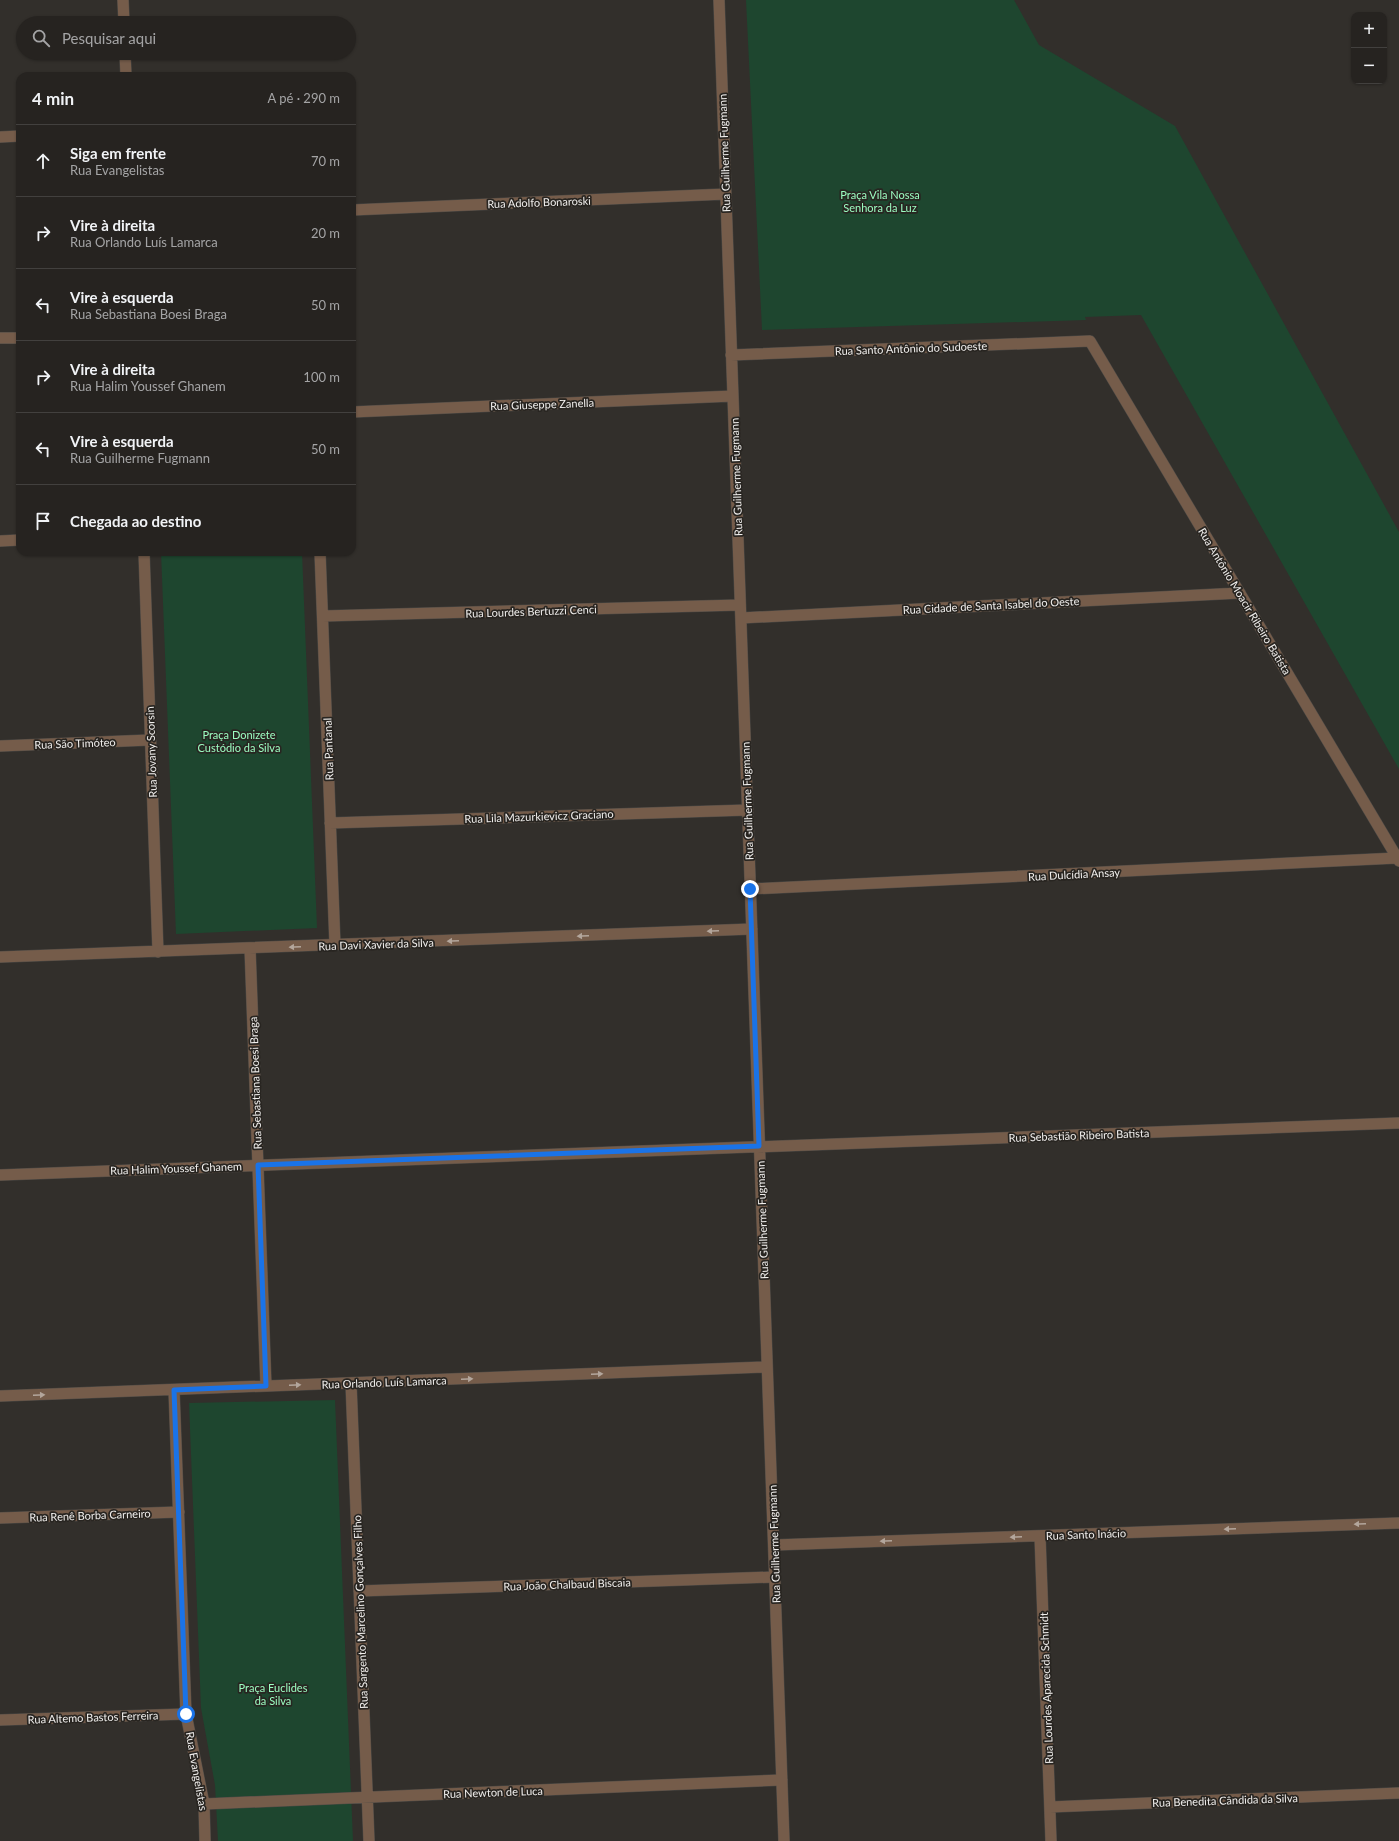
<!DOCTYPE html>
<html lang="pt">
<meta charset="utf-8">
<style>
body{margin:0;font-family:Lato,sans-serif;background:#322f2d;color:#f1f3f6}
.controls{position:absolute;right:12px;top:12px;display:grid;overflow:hidden;border-radius:8px;box-shadow:0 1px 3px #0004}
.controls button{width:36px;height:36px;display:grid;place-items:center;padding:0;border:0;border-bottom:1px solid #42403e;background:#262320;color:#f1f3f6;font:20px sans-serif}
.stop{position:absolute;width:12px;height:12px;margin:-9px;border:3px solid #1a73e8;border-radius:50%;background:#fff}
.stop.end{background:#1a73e8;border-color:#fff;box-shadow:0 1px 4px #0008}
.list{margin:0;padding:0;list-style:none}
h2{display:flex;justify-content:space-between;align-items:center;height:52px;margin:0;padding:0 16px;font-size:17px}
h2 small{font-size:13px;font-weight:400;color:#a4a4a5}
.list li{display:grid;grid-template-columns:26px 1fr auto;gap:12px;align-items:center;box-sizing:border-box;height:72px;padding:0 16px;border-top:1px solid #42403e}
.list b{display:block;font-size:15px;white-space:nowrap}
.list p{margin:0;font-size:13px;white-space:nowrap;color:#a4a4a5}
.list em{font-size:13px;font-style:normal;color:#a4a4a5}
.icon{flex:none;width:22px;height:22px;fill:none;stroke:currentColor;stroke-width:2;stroke-linecap:round;stroke-linejoin:round}
.map{position:relative;flex:none;width:1399px;height:1841px;overflow:hidden}
.search{position:absolute;background:#262320;box-shadow:0 1px 3px #0004;left:16px;top:16px;width:340px;height:44px;display:flex;align-items:center;gap:10px;box-sizing:border-box;padding:0 14px;border-radius:22px;color:#a4a4a5;font-size:15px}
.panel{position:absolute;background:#262320;box-shadow:0 1px 3px #0004;left:16px;top:72px;width:340px;height:484px;border-radius:12px}
.map>svg:first-child{display:block}
.green{fill:#1e462f}
.lines{fill:none;stroke-linecap:round;stroke-linejoin:round}
.minor-casing{stroke:#4d4a46;stroke-width:12}
.minor{stroke:#755c4a;stroke-width:11}
.oneway{fill:#b3a69c}
.route{stroke:#1a73e8;stroke-width:5}
.labels{text-anchor:middle;dominant-baseline:central;stroke-width:3.5;stroke-linejoin:round;paint-order:stroke}
.street-label{font-size:11px;fill:#f1efed;stroke:#282521}
.park-label{font-size:11px;fill:#9bfdc1;stroke:#282521}
</style>
<div class="map">
<svg width="1399" height="1841" viewBox="0 0 1399 1841">
<rect width="100%" height="100%" fill="#322f2b"/>
<!-- green -->
<path class="green" d="M746 0H1014L1039 45 1175 126 1399 532V769L1141 315 1085 317 1086 320 762 330Z
M161 552H302L317 928 176 934Z
M335 1400 353 1841H218L215 1785 201 1708 189 1403Z"/>
<g class="lines">
<!-- minor casing -->
<g class="minor-casing">
<path id="minor" d="M123 0 124 23
M719 0 784 1841
M125 53 126 76
M0 137 20 136
M352 210 726 194
M0 338H20
M731 355 1090 341 1399 861
M352 412 733 396
M0 541 20 540
M144 552 158 952
M320 552 335 945
M323 616 740 605
M741 618 1240 593
M0 746 150 740
M330 823 748 810
M750 889 1397 858
M250 948 266 1386
M0 957 752 929
M0 1175 1399 1123
M351 1383 369 1841
M174 1390 186 1714 204 1804 205 1841
M0 1396 767 1367
M0 1518 179 1512
M1040 1536 1051 1841
M774 1545 1399 1523
M359 1591 775 1577
M0 1720 186 1714
M204 1804 782 1780
M1050 1807 1399 1793"/>
</g>
<!-- minor -->
<use href="#minor" class="minor"/>
</g>
<!-- one-way arrows -->
<defs><path id="oneway-solid" d="M-6-.8H1V-3.2L6.5 0L1 3.2V.8H-6Z"/></defs>
<g class="oneway">
<use href="#oneway-solid" transform="translate(713 931) rotate(178)"/>
<use href="#oneway-solid" transform="translate(583 936) rotate(178)"/>
<use href="#oneway-solid" transform="translate(453 941) rotate(178)"/>
<use href="#oneway-solid" transform="translate(295 947) rotate(178)"/>
<use href="#oneway-solid" transform="translate(597 1374) rotate(-2)"/>
<use href="#oneway-solid" transform="translate(467 1379) rotate(-2)"/>
<use href="#oneway-solid" transform="translate(295 1385) rotate(-2)"/>
<use href="#oneway-solid" transform="translate(39 1395) rotate(-2)"/>
<use href="#oneway-solid" transform="translate(1360 1524) rotate(178)"/>
<use href="#oneway-solid" transform="translate(1230 1529) rotate(178)"/>
<use href="#oneway-solid" transform="translate(1016 1537) rotate(178)"/>
<use href="#oneway-solid" transform="translate(886 1541) rotate(178)"/>
</g>
<g class="lines">
<!-- route -->
<path class="route" d="M186 1714 174 1390 266 1386 258 1165 759 1146 750 889"/>
</g>
<g class="labels">
<!-- street labels -->
<g class="street-label">
<text transform="translate(724 153) rotate(-92)">Rua Guilherme Fugmann</text>
<text transform="translate(539 202) rotate(-2)">Rua Adolfo Bonaroski</text>
<text transform="translate(911 348) rotate(-2)">Rua Santo Antônio do Sudoeste</text>
<text transform="translate(542 404) rotate(-2)">Rua Giuseppe Zanella</text>
<text transform="translate(736 477) rotate(-92)">Rua Guilherme Fugmann</text>
<text transform="translate(1245 601) rotate(59)">Rua Antônio Moacir Ribeiro Batista</text>
<text transform="translate(991 605) rotate(-3)">Rua Cidade de Santa Isabel do Oeste</text>
<text transform="translate(531 611) rotate(-2)">Rua Lourdes Bertuzzi Cenci</text>
<text transform="translate(75 743) rotate(-2)">Rua São Timóteo</text>
<text transform="translate(328 749) rotate(-92)">Rua Pantanal</text>
<text transform="translate(151 752) rotate(-92)">Rua Jovany Scorsin</text>
<text transform="translate(747 801) rotate(-92)">Rua Guilherme Fugmann</text>
<text transform="translate(539 816) rotate(-2)">Rua Lila Mazurkievicz Graciano</text>
<text transform="translate(1074 874) rotate(-3)">Rua Dulcídia Ansay</text>
<text transform="translate(376 944) rotate(-2)">Rua Davi Xavier da Silva</text>
<text transform="translate(255 1083) rotate(-92)">Rua Sebastiana Boesi Braga</text>
<text transform="translate(1079 1135) rotate(-2)">Rua Sebastião Ribeiro Batista</text>
<text transform="translate(176 1168) rotate(-2)">Rua Halim Youssef Ghanem</text>
<text transform="translate(762 1220) rotate(-92)">Rua Guilherme Fugmann</text>
<text transform="translate(384 1382) rotate(-2)">Rua Orlando Luís Lamarca</text>
<text transform="translate(90 1515) rotate(-2)">Rua Renê Borba Carneiro</text>
<text transform="translate(1086 1534) rotate(-2)">Rua Santo Inácio</text>
<text transform="translate(774 1544) rotate(-92)">Rua Guilherme Fugmann</text>
<text transform="translate(567 1584) rotate(-2)">Rua João Chalbaud Biscaia</text>
<text transform="translate(360 1612) rotate(-92)">Rua Sargento Marcelino Gonçalves Filho</text>
<text transform="translate(1046 1688) rotate(-92)">Rua Lourdes Aparecida Schmidt</text>
<text transform="translate(93 1717) rotate(-2)">Rua Altemo Bastos Ferreira</text>
<text transform="translate(197 1771) rotate(80)">Rua Evangelistas</text>
<text transform="translate(493 1792) rotate(-2)">Rua Newton de Luca</text>
<text transform="translate(1225 1800) rotate(-2)">Rua Benedita Cândida da Silva</text>
</g>
<!-- park labels -->
<g class="park-label">
<text x="880" y="194">Praça Vila Nossa<tspan x="880" dy="13">Senhora da Luz</tspan></text>
<text x="239" y="734">Praça Donizete<tspan x="239" dy="13">Custódio da Silva</tspan></text>
<text x="273" y="1687">Praça Euclides<tspan x="273" dy="13">da Silva</tspan></text>
</g>
</g>
</svg>
<div class="controls">
<button>+</button>
<button>−</button>
</div>
<div class="stop" style="left:186px;top:1714px"></div>
<div class="stop end" style="left:750px;top:889px"></div>
<div class="search"><svg class="icon" aria-label="search" viewBox="0 0 24 24"><circle cx="10" cy="10" r="6"/><path d="M15 15l6 6"/></svg>Pesquisar aqui</div>
<section class="panel">
<h2>4 min<small>A pé · 290 m</small></h2>
<ul class="list">
<li><svg class="icon" aria-label="ahead" viewBox="0 0 24 24"><path d="M12 20V5M6 11l6-6 6 6"/></svg><div><b>Siga em frente</b><p>Rua Evangelistas</p></div><em>70 m</em></li>
<li><svg class="icon" aria-label="right" viewBox="0 0 24 24"><path d="M7 20v-9h11M14 6l5 5-5 5"/></svg><div><b>Vire à direita</b><p>Rua Orlando Luís Lamarca</p></div><em>20 m</em></li>
<li><svg class="icon" aria-label="left" viewBox="0 0 24 24"><path d="M17 20v-9H6M10 6l-5 5 5 5"/></svg><div><b>Vire à esquerda</b><p>Rua Sebastiana Boesi Braga</p></div><em>50 m</em></li>
<li><svg class="icon" aria-label="right" viewBox="0 0 24 24"><path d="M7 20v-9h11M14 6l5 5-5 5"/></svg><div><b>Vire à direita</b><p>Rua Halim Youssef Ghanem</p></div><em>100 m</em></li>
<li><svg class="icon" aria-label="left" viewBox="0 0 24 24"><path d="M17 20v-9H6M10 6l-5 5 5 5"/></svg><div><b>Vire à esquerda</b><p>Rua Guilherme Fugmann</p></div><em>50 m</em></li>
<li><svg class="icon" aria-label="arrive" viewBox="0 0 24 24"><path d="M6 21V4h12l-3 4 3 4H6"/></svg><div><b>Chegada ao destino</b></div></li>
</ul>
</section>
</div>
